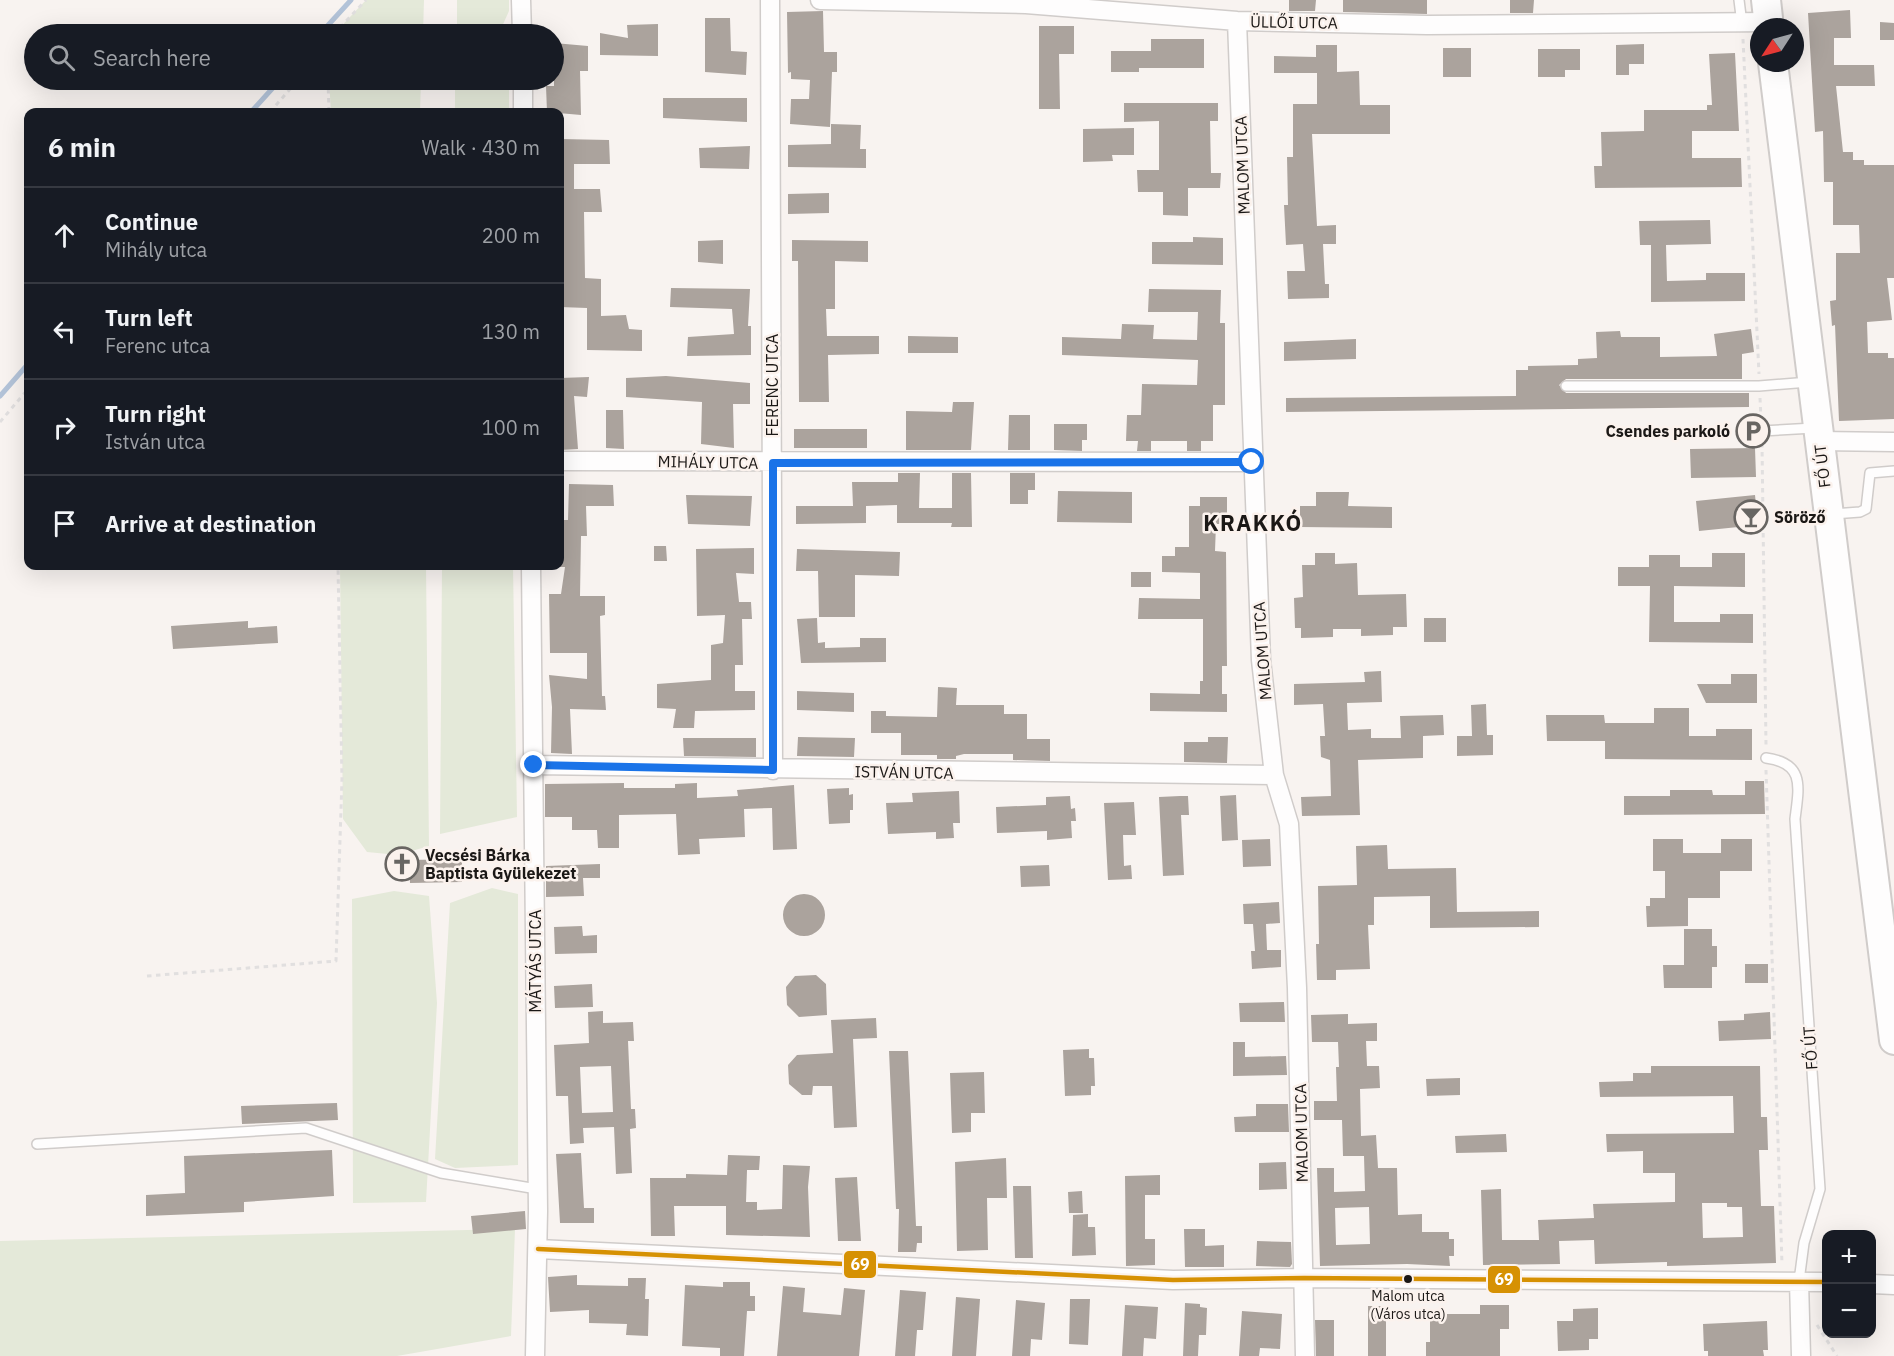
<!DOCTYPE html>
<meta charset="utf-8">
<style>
body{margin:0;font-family:"IBM Plex Sans",sans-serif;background:#20242c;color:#f1f3f6}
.controls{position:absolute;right:18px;bottom:18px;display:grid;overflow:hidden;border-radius:12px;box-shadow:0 6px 24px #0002}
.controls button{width:54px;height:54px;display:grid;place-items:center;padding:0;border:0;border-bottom:2px solid #363941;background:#171b24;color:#f1f3f6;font:30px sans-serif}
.compass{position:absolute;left:1750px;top:18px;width:54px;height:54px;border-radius:50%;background:#171b24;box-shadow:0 6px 24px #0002;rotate:234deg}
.stop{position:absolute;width:18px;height:18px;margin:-14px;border:4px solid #1a73e8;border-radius:50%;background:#fff}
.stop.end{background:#1a73e8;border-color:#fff;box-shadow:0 2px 6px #0008}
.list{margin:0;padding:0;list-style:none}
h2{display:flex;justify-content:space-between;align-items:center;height:78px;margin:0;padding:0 24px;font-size:26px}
h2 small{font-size:20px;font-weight:400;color:#9ea1a6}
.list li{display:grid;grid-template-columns:39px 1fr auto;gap:18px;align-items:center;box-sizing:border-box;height:96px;padding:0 24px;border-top:2px solid #363941}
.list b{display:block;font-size:22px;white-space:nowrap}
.list p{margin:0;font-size:20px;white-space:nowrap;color:#9ea1a6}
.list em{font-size:20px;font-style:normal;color:#9ea1a6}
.icon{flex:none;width:33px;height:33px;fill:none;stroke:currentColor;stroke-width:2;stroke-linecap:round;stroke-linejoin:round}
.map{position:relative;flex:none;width:1894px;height:1356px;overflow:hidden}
.search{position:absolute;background:#171b24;box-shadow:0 6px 24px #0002;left:24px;top:24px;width:540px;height:66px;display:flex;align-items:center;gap:15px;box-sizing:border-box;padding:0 21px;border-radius:33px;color:#9ea1a6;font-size:22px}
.panel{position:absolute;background:#171b24;box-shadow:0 6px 24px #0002;left:24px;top:108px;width:540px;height:462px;border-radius:12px}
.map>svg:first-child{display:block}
.green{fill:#e4e9d9}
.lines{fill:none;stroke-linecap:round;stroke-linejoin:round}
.stream{stroke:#b3c3d8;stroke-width:5}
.building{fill:#aba39d;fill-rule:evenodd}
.lane-casing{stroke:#d0ccca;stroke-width:12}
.street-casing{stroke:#d0ccca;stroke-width:21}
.primary-casing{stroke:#d0ccca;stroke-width:32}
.path{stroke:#e1dfdf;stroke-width:3;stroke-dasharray:4.5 4.5;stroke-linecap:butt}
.lane{stroke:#fefdfd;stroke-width:9}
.street{stroke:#fefdfd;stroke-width:18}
.primary{stroke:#fefdfd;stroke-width:28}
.bus-1-casing{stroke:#fbf2ed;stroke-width:9}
.bus-1{stroke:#d69103;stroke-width:4.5}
.route{stroke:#1a73e8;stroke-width:8}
.bus-dot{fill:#1b1816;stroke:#fbf2ed;stroke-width:2}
.labels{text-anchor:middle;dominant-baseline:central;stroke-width:5;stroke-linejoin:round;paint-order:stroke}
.bus-label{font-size:14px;fill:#1b1816;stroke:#fbf2ed}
.street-label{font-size:16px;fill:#1b1816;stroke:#fbf2ed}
.poi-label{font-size:16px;font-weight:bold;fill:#1b1816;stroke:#fbf2ed;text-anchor:start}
.district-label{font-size:22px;font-weight:bold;letter-spacing:1.5px;fill:#1b1816;stroke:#fbf2ed}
.line-badge{stroke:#fbf2ed;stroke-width:2}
.badge-label{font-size:16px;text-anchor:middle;font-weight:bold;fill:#fff}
</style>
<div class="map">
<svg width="1894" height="1356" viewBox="0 0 1894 1356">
<rect width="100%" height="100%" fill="#f8f3f0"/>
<!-- green -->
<path class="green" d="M366 0H424L423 34H334Z
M457 0H509V11L500 31 501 34H457Z
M329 80H421L420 112H331Z
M455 80H509V112H455Z
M340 566H426L429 846 398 855 367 852 343 819Z
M442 566H513L517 817 440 834Z
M492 888 518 894V1165L455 1168 435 1159 450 903Z
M394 891 429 896 437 1003 426 1202 353 1203 352 899Z
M515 1229 511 1336 397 1356H0V1241Z"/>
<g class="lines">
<!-- stream -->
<path class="stream" d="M320 34 351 0
M251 112 280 80
M0 396 28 364"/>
</g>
<!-- building -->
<path class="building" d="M1289 0H1316L1315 11H1289Z
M1343 0H1427V14L1343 12Z
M1510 0H1534L1533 13H1510Z
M1850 10 1851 38H1834V65H1874L1875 86H1836L1843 152H1853V160H1864V165H1894V278H1887L1892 320 1867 322 1868 353H1888V358H1894V419L1839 421 1835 325 1832 326 1830 301 1836 300V253H1860L1859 225H1833V182H1824L1823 131 1815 132 1808 13Z
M823 11 824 52H837V72H832L830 127 790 124 791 99H809L810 80 791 79V72L788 73 787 12Z
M705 18H730L731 51 747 52 746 75 705 72Z
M1880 22 1894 23V40H1880Z
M658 24V56L600 55V33L628 38 627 25Z
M1039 26H1074V54H1059L1060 109H1039Z
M1151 39H1204V68H1139V72H1111V51H1151Z
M554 43 588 46V71H580L581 115 547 112 546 86H554Z
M1644 44V64H1629V75H1616V45Z
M1316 45H1337V72L1359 71 1360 105H1390V134H1312L1317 226 1336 225V244H1323L1325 284H1329V298L1288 299 1287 271H1305L1303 244 1286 245 1284 205H1288L1287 157H1293V104H1317V73H1274V56L1316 57Z
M1443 48H1471V77H1443Z
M1538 49H1580V70H1565V77H1538Z
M1735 53 1739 131H1692V158H1741L1742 187 1595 188 1594 166H1602L1601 132 1644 131V110H1707V105H1712L1709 54Z
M663 98H747V122L663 118Z
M1124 103H1218V121H1210L1211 173H1221L1220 188H1188V216L1163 215V192H1138L1137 170H1159V121L1124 122Z
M831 124 861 125 860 149H866V168L788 167V145L831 144Z
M1134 128V155H1112L1113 161 1083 162V129Z
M560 139 609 140 610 164H574V189H600L602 212H584L585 278 601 279V316L626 315 629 329 642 330V351L587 350V308L560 307Z
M750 146 749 169 700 168 699 148Z
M829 193V213L788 214V194Z
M1710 220 1711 244 1666 245 1667 281 1706 280V273H1745V301L1651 302V245H1640L1639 221Z
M1193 237 1223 238V265L1152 264V242H1193Z
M723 240V264L698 262V241Z
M792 240 868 241V262L835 261V309H826L827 336H879V354L828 355 829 402H799L798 261H792Z
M671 288 750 289 748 326H751V355L687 356 688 337 734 334 732 309 670 307Z
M1149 289 1221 290 1220 323H1225V405H1213V441H1201V451H1187V441H1151V451H1137L1138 441H1126L1127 415H1141L1142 384 1197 385 1198 360 1062 355V337L1121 339 1122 324 1154 325 1153 339 1197 340 1198 312H1148Z
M1751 329 1754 352 1742 354V379H1566L1559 385 1566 393H1749V407L1286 412V398L1516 396V370H1528V366L1578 365V359L1597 358 1596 332 1620 331 1621 337H1660V357L1717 356 1714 334Z
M908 336 958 337V353H908Z
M1356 339V359L1284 361V342Z
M666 376 750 383V404H733L734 448 701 444 702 402 626 397V378Z
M589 377 587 397 574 396 578 449 560 450V378Z
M953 402H974L971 450H906V411L952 412Z
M606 410H623L624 449 606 448Z
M1009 415H1030V450H1008Z
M1054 424H1087V440H1082V451L1054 450Z
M794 429H867V448H794Z
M1755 448 1756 477 1691 478 1690 449Z
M898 473H920L919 508H952V473H971L972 527H951L952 523H897V505L866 506V523L796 524V506H853L852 482H898Z
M1010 473H1035V490H1028V504H1010Z
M569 484 613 485 614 506H586L587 536H581L580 596H605V615L600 616 602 696H605L606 710 570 709 572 754 551 753 552 707 549 675 587 679V653H550L549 594H561L565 567H560V520H568Z
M1058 491 1132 492V523L1057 522Z
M1316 492H1349L1348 506 1392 507V528L1300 527V506H1316Z
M686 495 752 496 750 526 688 524Z
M1755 495 1758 525 1699 531 1696 501Z
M1200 497H1227V524H1216L1215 551 1226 552 1227 666H1222V694H1227V712L1150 711V693L1200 694V681H1203V619H1138L1139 598 1200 599V573L1162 572V556H1175V547H1189V506H1200Z
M654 546H666L667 561H654Z
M754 548V574L736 573 739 602H751L752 619H742L743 665H735V691H755V710L695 711 694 728H673L676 709 657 708V684L711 680V645L723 643 725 615 697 616 696 549Z
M797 549 900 552 899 576 855 575V617H819L818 571H796Z
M1315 553H1335V564L1357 563 1358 595 1406 594 1407 627H1393V635L1361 636V629H1333V637L1301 638V628H1295L1294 598 1303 597 1302 565H1315Z
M1712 553H1745V587L1674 586V622H1720V614H1753V643L1649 642 1650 586H1618V567H1649V555H1680V567H1712Z
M1131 572H1151V587H1131Z
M817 618 818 643 825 642V648L860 647V638H886V662L801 663 797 619Z
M1424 618H1446V642H1424Z
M248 621V628L277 626 278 643 173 649 171 626Z
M1381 671 1382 702 1347 703 1348 730 1371 729V738H1401L1400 716 1443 715 1444 735 1423 736V758L1358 760 1360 815 1302 816 1301 797 1331 796 1330 760 1321 757 1320 736H1325L1323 704 1294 705V684L1365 682 1364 672Z
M1731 674H1757V703H1706L1697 684H1731Z
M938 687 957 688 956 705H1004V714H1027V739H1050V761L1013 760V754H964L956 756V759H937V755H901V733H871V711H886V716L937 717Z
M797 691 854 693V712L797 710Z
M1486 704 1487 735H1493V755L1457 756V736H1472L1471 705Z
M1654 708H1689V736H1716V729H1752V760L1605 759V741H1547L1546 715H1604L1605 723H1654Z
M798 737 855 738 854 757 797 756Z
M1208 737H1228L1227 763 1184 762V742H1208Z
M683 738H756V757L684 756Z
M1745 781H1764L1765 814 1624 815V796H1670V790H1712L1713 795H1745Z
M624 783V788H675V784L697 783V798L738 796 737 790 794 785 797 849 773 850 772 808 744 809 745 837 699 839 700 854 678 855 676 814 619 815V848H598L597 830H572V817H545V784Z
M849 788V795L853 794V810H850V823L829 824 827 789Z
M959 791 960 823H953L954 838 936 839V832L888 834 886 803 913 802 912 793Z
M1236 795 1238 840 1222 841 1220 796Z
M1070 796 1071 809 1075 808 1076 821H1071L1072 838 1047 840V831L997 833 996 807 1046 805V797Z
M1180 796H1188L1189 815H1181L1184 875 1163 876 1159 797Z
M1134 802 1136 835H1123L1124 866 1131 865 1132 879 1108 880 1104 803Z
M1270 839 1271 866 1243 867 1242 840Z
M1653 839H1683V853H1721V839H1752V871H1720V898H1688V926L1647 927 1646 906H1650V898H1665V871H1653Z
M1387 845 1388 869 1456 868 1457 912 1539 911V927L1430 928V896L1374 897V925H1368L1370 969 1336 970V980H1317L1316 944H1319L1318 886 1357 885 1356 846Z
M462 859V882L410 883 409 860Z
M600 864V878H583L584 896 546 897V866Z
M1049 865 1050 886 1021 887 1020 866Z
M783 915a21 21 0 1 1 42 0a21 21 0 1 1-42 0Z
M1279 902 1280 923 1266 924 1267 950H1281V967L1252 969 1251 951H1255L1253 924H1244L1243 904Z
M582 926 583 936 597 935V953L555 954 554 927Z
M1684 929H1712V946H1717V967H1712V988H1664L1663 965H1684Z
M1745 964H1768V983H1745Z
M816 975 826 984 827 1015 799 1017 787 1005 786 987 795 976Z
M592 984 593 1007 555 1008 554 986Z
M1284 1002 1285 1022H1240L1239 1003Z
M603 1011V1023L633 1022 634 1041H628L631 1109H635L636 1128 630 1129 632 1173 616 1174 614 1127 583 1128 584 1143 570 1144 568 1096H556L554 1045 589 1043 588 1012ZM611 1066 613 1112 582 1113 580 1067Z
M1770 1012 1771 1039 1719 1041 1718 1021 1744 1020V1014Z
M1348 1014V1024L1377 1023V1041H1366L1367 1066H1379L1380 1088 1360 1089 1361 1136 1376 1135 1378 1168H1397L1398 1215 1422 1214V1232H1449V1239H1454V1256H1449L1450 1266 1407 1264 1320 1266 1317 1168H1334V1192L1365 1191 1364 1156H1343L1342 1120H1314V1101H1337L1336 1067H1339L1338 1042H1312L1311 1015ZM1369 1207 1370 1244 1336 1245 1335 1208Z
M876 1018 877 1038 853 1039 857 1127 834 1128 832 1086H813L812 1095H802L789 1084 788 1065 797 1055 833 1053 831 1020Z
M1233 1042H1245V1057L1286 1056 1287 1075 1233 1076Z
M1089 1049V1058H1094L1095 1086H1091V1095L1065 1096 1063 1050Z
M889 1051H908L916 1226H922V1243H917L916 1252H898L899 1209H896Z
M1651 1066H1760L1761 1117H1767L1768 1150H1759L1761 1206H1774L1776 1263 1667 1266V1262L1595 1264 1594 1240 1559 1241 1560 1264 1483 1265 1481 1190 1501 1189 1502 1240H1539L1538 1220 1594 1218 1593 1204 1675 1202V1173H1643V1151L1607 1152 1606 1134 1734 1133 1733 1096 1600 1097 1599 1082 1633 1081V1073H1651ZM1702 1203H1727V1207H1742L1743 1237 1703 1238Z
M984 1072 985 1113H971V1132L952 1133 950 1073Z
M1460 1078V1095L1427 1096 1426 1079Z
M337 1103 338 1120 242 1124 241 1106Z
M1256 1104H1288L1289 1132H1235L1234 1117 1256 1116Z
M1506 1134 1507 1152 1456 1153 1455 1136Z
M332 1150 334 1196 244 1202V1212L146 1216V1195L185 1193 184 1156Z
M581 1153 584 1208H594V1223H560L556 1154Z
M728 1155 760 1156 759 1170H747L746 1202H757V1210L782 1209 783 1165 810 1166 808 1187 810 1237 726 1235V1206H674L675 1236H651L650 1178H686V1174L727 1175Z
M1006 1158 1007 1198H987L988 1250 957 1251 955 1162Z
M1286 1162 1287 1189 1259 1190V1163Z
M1160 1175V1195H1145V1239H1155V1265L1126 1266 1125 1176Z
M857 1177 861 1241H838L835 1178Z
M1013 1186H1031L1033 1258H1015Z
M1082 1191 1083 1213H1069L1068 1192Z
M525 1211 526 1229 473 1234 471 1216Z
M1088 1214V1227H1095L1096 1255 1072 1256 1073 1215Z
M1184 1229H1205V1246L1224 1245V1267H1185Z
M1257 1241 1291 1242 1292 1264 1290 1267 1256 1266Z
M577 1275V1285L628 1286V1278H646L645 1299H649L648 1336 626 1335 627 1324 589 1323V1310L550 1312 548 1277Z
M723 1282H750V1296H755V1311H747L744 1356H720V1348L682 1346 685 1285 723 1287Z
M783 1286 805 1288 803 1312 841 1315 844 1288 865 1290 859 1356H777Z
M900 1290 926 1292 923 1330H917L915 1356H895Z
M956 1297 980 1299 976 1356H952Z
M1070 1299H1090L1088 1345 1069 1344Z
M1016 1300 1045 1303 1042 1340 1031 1339 1030 1356H1012Z
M1185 1303 1200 1304V1307L1207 1308 1206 1335H1199L1198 1356H1183Z
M1125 1305 1158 1307 1156 1339 1144 1338 1143 1356H1122Z
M1480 1305H1509V1329H1500V1356H1426V1342H1430V1314H1480Z
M1368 1306H1386V1356H1368Z
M1598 1308V1339H1589V1350L1558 1351 1557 1321H1573V1309Z
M1242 1311 1282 1314 1280 1349 1260 1348 1259 1356H1239Z
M1315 1320H1334V1356H1316Z
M1767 1321 1768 1350H1763L1764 1356H1708V1351H1704L1703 1324Z"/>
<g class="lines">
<!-- lane casing -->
<g class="lane-casing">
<path id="lane" d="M1739 0 1742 24
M1566 386H1759L1809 382
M1762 431 1814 428
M1833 514 1860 512 1866 509 1870 473 1894 471
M1766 758C1805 763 1799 787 1795 819L1820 1189 1804 1243 1799 1281
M37 1144 306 1128 441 1173 537 1189"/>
</g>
<!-- street casing -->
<g class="street-casing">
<path id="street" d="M521 0 522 34
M770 0 773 770
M820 0 1026 4 1237 21 1427 25 1768 22
M1237 21 1261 660 1274 775 1289 824 1297 988 1305 1356
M523 80V112
M1819 441 1894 442
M560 461 1253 462
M531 566 538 1211 535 1356
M534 765 1274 775
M538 1249 1173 1280 1304 1278 1826 1282
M1799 1281 1801 1356
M1872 1284 1894 1285"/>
</g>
<!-- primary casing -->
<g class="primary-casing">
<path id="primary" d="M1766 0 1769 27
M1773 63 1894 1040"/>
</g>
<!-- path -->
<path class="path" d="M334 34 366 0
M1743 39 1759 374
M328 80 329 112
M270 112 298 80
M1760 398 1761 419
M0 422 28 389
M1762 443 1766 746
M1766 770 1782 1264
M147 976 336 961 342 779 338 566
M1817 1325 1837 1356"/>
<!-- lane -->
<use href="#lane" class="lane"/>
<!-- street -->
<use href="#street" class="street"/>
<!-- primary -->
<use href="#primary" class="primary"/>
<!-- bus-1 casing -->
<g class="bus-1-casing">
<path id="bus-1" d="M538 1249 1173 1280 1304 1278 1826 1282"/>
</g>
<!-- bus-1 -->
<use href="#bus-1" class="bus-1"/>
</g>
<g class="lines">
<!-- route -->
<path class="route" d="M534 765 773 770V463L1252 462"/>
</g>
<!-- icons -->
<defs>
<g id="parking-ring" transform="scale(1.725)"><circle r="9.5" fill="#fbf2ed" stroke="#686562" stroke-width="1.5"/><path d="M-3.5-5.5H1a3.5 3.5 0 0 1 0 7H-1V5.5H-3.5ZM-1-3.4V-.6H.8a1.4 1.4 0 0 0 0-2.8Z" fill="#686562"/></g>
<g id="bar-ring" transform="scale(1.725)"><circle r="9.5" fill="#fbf2ed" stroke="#686562" stroke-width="1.5"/><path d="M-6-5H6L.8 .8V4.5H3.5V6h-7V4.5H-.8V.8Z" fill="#686562"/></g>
<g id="church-ring" transform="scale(1.725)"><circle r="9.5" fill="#fbf2ed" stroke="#686562" stroke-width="1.5"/><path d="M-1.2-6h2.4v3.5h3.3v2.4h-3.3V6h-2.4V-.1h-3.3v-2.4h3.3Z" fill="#686562"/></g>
</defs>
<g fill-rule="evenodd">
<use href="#parking-ring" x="1753" y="431"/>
<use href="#bar-ring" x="1751" y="517"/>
<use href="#church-ring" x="402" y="864"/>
</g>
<!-- markers -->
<circle class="bus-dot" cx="1408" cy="1279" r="5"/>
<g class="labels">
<!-- bus labels -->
<g class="bus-label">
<text x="1408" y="1296">Malom utca<tspan x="1408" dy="18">(Város utca)</tspan></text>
</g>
<!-- street labels -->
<g class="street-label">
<text transform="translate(1294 22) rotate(1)">ÜLLŐI UTCA</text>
<text transform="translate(1242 165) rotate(-92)">MALOM UTCA</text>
<text transform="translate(772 385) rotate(-90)">FERENC UTCA</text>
<text transform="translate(708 462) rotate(1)">MIHÁLY UTCA</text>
<text transform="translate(1822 466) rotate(-97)">FŐ ÚT</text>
<text transform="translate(1262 651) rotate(-94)">MALOM UTCA</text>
<text transform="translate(904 772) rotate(1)">ISTVÁN UTCA</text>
<text transform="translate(535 961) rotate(-90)">MÁTYÁS UTCA</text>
<text transform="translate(1810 1048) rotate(-94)">FŐ ÚT</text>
<text transform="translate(1301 1133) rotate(-91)">MALOM UTCA</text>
</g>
<!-- poi labels -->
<g class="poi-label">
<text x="1730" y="431" text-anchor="end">Csendes parkoló</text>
<text x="1774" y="517">Söröző</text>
<text x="425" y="855">Vecsési Bárka<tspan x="425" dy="18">Baptista Gyülekezet</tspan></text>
</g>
<!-- district labels -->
<g class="district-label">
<text x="1253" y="522">KRAKKÓ</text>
</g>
</g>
<g class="line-badge">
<rect x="843" y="1250" width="34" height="29" rx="6" fill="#d69103"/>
<rect x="1487" y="1265" width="34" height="29" rx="6" fill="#d69103"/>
</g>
<g class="badge-label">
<text x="860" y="1270">69</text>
<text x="1504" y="1285">69</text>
</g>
</svg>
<div class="controls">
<button>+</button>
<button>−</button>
</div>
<svg class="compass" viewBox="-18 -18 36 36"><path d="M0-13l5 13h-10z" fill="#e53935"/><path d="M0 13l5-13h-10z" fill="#9ea1a6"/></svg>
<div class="stop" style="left:1252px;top:462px"></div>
<div class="stop end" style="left:534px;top:765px"></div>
<div class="search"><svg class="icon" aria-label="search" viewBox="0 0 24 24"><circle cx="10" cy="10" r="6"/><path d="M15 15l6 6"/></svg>Search here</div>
<section class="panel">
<h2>6 min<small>Walk · 430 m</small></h2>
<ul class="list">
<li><svg class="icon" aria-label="ahead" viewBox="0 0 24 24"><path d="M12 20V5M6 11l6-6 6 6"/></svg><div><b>Continue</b><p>Mihály utca</p></div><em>200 m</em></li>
<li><svg class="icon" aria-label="left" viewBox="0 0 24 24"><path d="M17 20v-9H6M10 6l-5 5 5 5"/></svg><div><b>Turn left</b><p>Ferenc utca</p></div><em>130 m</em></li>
<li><svg class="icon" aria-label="right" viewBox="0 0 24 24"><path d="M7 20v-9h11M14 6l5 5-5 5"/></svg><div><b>Turn right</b><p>István utca</p></div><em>100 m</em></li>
<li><svg class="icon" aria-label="arrive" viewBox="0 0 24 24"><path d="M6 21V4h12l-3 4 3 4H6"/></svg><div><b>Arrive at destination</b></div></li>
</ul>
</section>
</div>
